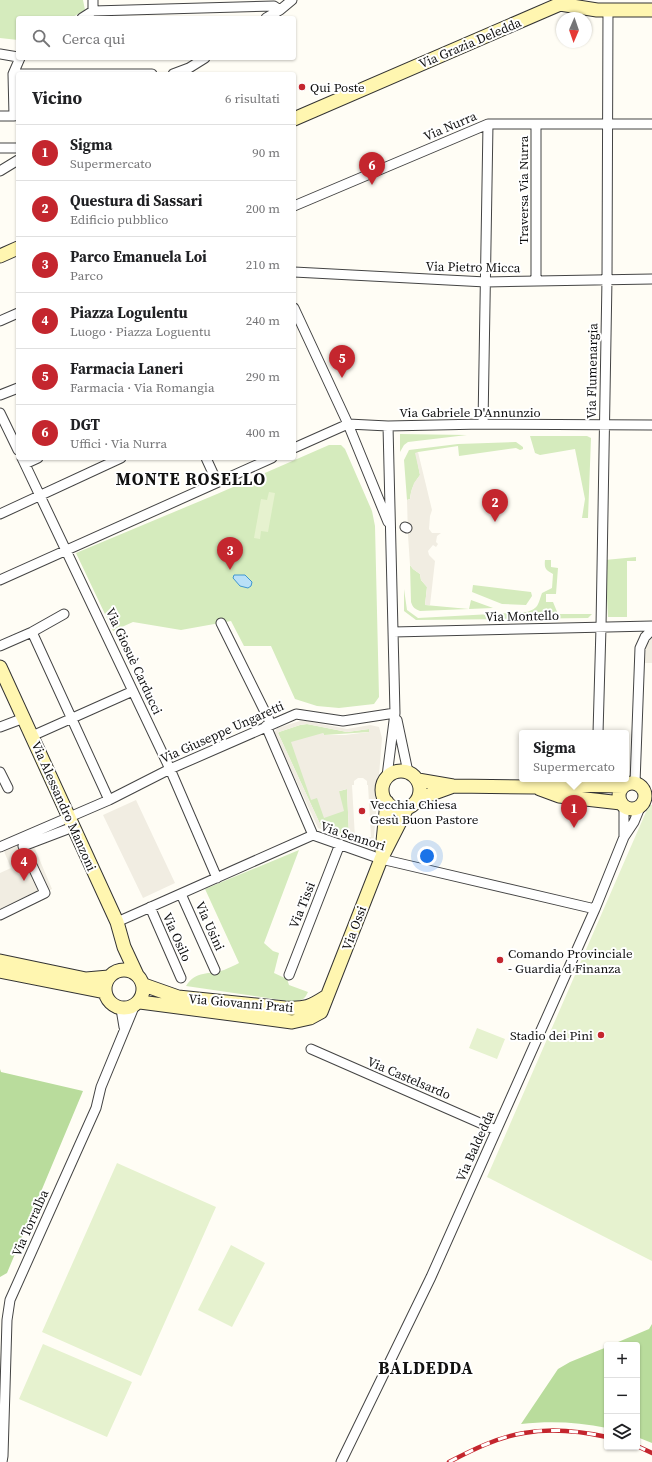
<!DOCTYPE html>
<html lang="it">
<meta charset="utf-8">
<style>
body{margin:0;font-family:"Source Serif 4",serif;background:#f2f2f2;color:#202124}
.controls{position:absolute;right:12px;bottom:12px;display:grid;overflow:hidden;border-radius:4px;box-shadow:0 1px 3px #0004}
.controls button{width:36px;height:36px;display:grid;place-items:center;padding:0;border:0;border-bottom:1px solid #e0e0e0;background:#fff;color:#202124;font:20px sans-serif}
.compass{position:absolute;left:556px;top:12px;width:36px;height:36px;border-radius:50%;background:#fff;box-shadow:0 1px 3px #0004;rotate:182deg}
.you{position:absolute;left:427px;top:856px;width:14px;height:14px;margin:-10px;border:3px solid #fff;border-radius:50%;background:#1a73e8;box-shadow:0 0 0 6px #1a73e833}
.badge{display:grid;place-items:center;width:26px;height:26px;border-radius:50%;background:#c4262e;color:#fff;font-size:13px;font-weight:700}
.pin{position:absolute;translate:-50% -33px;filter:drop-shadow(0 1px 2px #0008)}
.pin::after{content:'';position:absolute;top:21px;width:14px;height:12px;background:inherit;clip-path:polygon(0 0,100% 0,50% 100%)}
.popup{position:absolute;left:519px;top:730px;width:110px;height:52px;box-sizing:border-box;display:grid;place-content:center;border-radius:4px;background:#fff;filter:drop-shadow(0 1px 3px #0005);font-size:13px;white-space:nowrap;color:#757577}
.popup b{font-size:15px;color:#202124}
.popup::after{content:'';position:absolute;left:50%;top:100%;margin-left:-8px;border:8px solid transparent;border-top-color:#fff}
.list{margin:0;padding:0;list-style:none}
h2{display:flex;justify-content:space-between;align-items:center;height:52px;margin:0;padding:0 16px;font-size:17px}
h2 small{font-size:13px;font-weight:400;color:#757577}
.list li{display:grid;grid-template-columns:26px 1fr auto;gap:12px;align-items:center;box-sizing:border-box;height:56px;padding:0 16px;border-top:1px solid #e0e0e0}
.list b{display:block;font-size:15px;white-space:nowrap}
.list p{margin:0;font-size:13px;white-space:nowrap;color:#757577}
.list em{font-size:13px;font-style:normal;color:#757577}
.icon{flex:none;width:22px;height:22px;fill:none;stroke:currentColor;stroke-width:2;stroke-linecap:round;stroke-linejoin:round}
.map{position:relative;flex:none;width:652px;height:1462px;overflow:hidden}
.search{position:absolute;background:#fff;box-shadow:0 1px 3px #0004;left:16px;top:16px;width:280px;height:44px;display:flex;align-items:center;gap:10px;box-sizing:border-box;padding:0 14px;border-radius:4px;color:#757577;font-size:15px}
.panel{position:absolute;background:#fff;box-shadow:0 1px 3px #0004;left:16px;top:72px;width:280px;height:388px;border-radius:4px}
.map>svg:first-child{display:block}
.green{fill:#d5ebbd}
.forest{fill:#b9dc9c}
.pitch{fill:#e6f2cf}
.plaza{fill:#f1ede2;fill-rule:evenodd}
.water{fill:#b9e0f7;stroke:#3f96cf}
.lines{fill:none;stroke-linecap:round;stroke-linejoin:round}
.street-casing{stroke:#444;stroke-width:11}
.secondary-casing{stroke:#333;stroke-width:15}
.street{stroke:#fff;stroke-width:9}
.secondary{stroke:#fff6b0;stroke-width:13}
.rail-casing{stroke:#c4262e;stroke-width:4.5}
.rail{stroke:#fff;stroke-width:3;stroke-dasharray:9;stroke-linecap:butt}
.poi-dot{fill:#c4262e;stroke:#fff;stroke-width:1.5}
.labels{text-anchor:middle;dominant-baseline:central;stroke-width:4;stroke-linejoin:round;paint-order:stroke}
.street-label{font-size:13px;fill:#111;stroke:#fff}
.poi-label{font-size:13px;fill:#111;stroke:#fff;text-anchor:start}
.district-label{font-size:17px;font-weight:bold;letter-spacing:1px;fill:#111;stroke:#fff}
</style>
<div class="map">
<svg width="652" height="1462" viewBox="0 0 652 1462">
<rect width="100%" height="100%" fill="#fffdf5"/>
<!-- green -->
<path class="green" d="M0 0H83L85 10 71 18H18V40L0 38Z
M400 434 467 435 408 442 404 445 400 452Z
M530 436H587L591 438 588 518H582L585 499 575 449 540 455 535 453Z
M516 442 523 447V449L520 450 516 448 459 456 458 446 418 452 416 454 420 475C414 483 411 489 410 499L407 500 404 460 409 450 458 444Z
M329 445H341L345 449 372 511 375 526 379 697 374 704 339 708 317 706 295 699 271 646H244L231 621 181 630 133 622 113 631 76 553 217 494Z
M636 557V561H627V617H608L605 560Z
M545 560H551V567L558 568 556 594H546V602H553L558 614H592L588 618 416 620 404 611V589L407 610 418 618 527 612C539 608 538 604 542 593L552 588 553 574C546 570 544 569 545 560Z
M410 565 413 569 420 574 421 580 427 587 425 605 469 609 471 600 493 608 420 611C415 609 413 608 411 602Z
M473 585 531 592 532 596 526 605 502 604 472 592Z
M307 724 347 732 369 729V732L324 735 323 733 311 799 347 789 349 836 321 826 278 733 279 732 300 725Z
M299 850 264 943 273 951 279 953 274 973 287 979 289 985 308 992C305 999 302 1000 295 1002L186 986C196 970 209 975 224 970 229 968 235 965 239 963L205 889Z"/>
<!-- forest -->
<path class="forest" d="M0 1069 1 1072 83 1091 7 1273 0 1277Z
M652 1324V1443L637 1437V1345H611L649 1329Z
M607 1347V1428C578 1422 550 1421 521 1424L558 1369 570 1362Z"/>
<!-- pitch -->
<path class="pitch" d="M269 492 275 493 268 532 261 531 260 539 254 538 261 499 267 500Z
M649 805H652V1261L487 1177Z
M477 1028 505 1039 497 1059 469 1048Z
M117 1163 216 1207 141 1376 42 1332Z
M231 1245 265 1263 232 1327 198 1310Z
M43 1344 132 1382 107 1437 19 1399Z"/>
<!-- plaza -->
<path class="plaza" d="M418 452 432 510 430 516 429 529 432 533H441L437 536 436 542 438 544 436 547 433 545 428 551 429 555 435 561 430 605H425L427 587 421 580 420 574 413 569 410 565 408 535 407 500 410 499 411 492 414 483 420 475 415 453Z
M652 638V663H645L646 648 648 643Z
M300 721H306L347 729 370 725 379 727 382 738 374 837 370 847 318 828 274 733 277 728ZM307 724 347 732 369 729V732L345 735H324L323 733 291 742 311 800 317 798 324 818 344 811 339 791 347 789 349 836 321 826 278 733 279 732 300 725ZM358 778H363L367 781V785H368L371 837 355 838 352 785H354V781Z
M136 800 175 883 143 898 103 815Z
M30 837 52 889 0 912V873L11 868 3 849Z"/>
<!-- water -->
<path class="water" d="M234 575H245L252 582 251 586 248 588 240 586 233 578Z"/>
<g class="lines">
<!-- street casing -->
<g class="street-casing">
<path id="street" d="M93 11 274 6 280 10
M82 18 93 11V0
M266 18 280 10 292 0
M0 54 18 57
M13 74 20 58
M173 74 189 68 205 58
M0 116H14L13 74H152
M0 148H18
M0 171 18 160
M294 206 488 124H652
M294 272 486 282 652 279
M536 281V124
M294 308 348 424 388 522
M0 321 18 313
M0 395 18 388
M0 413 18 450
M483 424 488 124
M294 448 348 424 388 426 483 424 652 425
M22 458 170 769 217 878
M206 458 217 482
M25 464 38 458
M0 514 121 458
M405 527 407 528
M0 580 272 458
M221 623 271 724
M32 632 64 614
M393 632 652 626
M0 646 32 632 109 800
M397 720 408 772
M266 726 313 835
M0 727 24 718
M598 733 601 627 607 279 608 10
M32 736 133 691
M0 772 8 788
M387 776 395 713 388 426
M635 783 640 648 645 637 652 630
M624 837V806
M0 847 109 800 170 769 296 714 343 721 395 713
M181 894 215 970
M150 907 181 978
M0 915 45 893 23 846 73 827
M117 922 313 835 381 859 595 909
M289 975 340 844
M121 1009 124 1027
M311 1049 496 1130
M2 1462 3 1456 7 1320 10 1300 96 1108 101 1087 134 1007
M341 1462 431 1277 595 909 624 837 634 822 641 805"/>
</g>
<!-- secondary casing -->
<g class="secondary-casing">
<path id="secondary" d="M294 119 560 4 597 10H652
M0 256 18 248
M0 667 117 922 124 947 137 975
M382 790a19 19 0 1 1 38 0a19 19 0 1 1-38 0Z
M418 780 453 786 534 787 564 785 623 786
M619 796a13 13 0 1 1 26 0a13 13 0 1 1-26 0Z
M540 789 559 796 621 803
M418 799 451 787
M382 851 387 802
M0 961 86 979 109 977
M105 989a19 19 0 1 1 38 0a19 19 0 1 1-38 0Z
M0 971 105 992
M144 985 178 997 285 1008C306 1009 310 1007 327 996
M140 1002 292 1022 310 1018 321 1012 381 859 407 808"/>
</g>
<!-- street -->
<use href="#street" class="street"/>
<!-- secondary -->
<use href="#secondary" class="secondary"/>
<!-- rail casing -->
<g class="rail-casing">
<path id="rail" d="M637 1446 652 1453
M449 1462C472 1450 498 1437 524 1433 551 1428 580 1431 607 1437"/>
</g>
<!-- rail -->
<use href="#rail" class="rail"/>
</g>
<!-- markers -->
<g class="poi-dot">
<circle cx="302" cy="87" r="4"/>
<circle cx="362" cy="811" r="4"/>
<circle cx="500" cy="960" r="4"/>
<circle cx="601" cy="1035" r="4"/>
</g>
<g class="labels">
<!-- street labels -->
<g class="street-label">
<text transform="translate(470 43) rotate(-23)">Via Grazia Deledda</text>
<text transform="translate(450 126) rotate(-23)">Via Nurra</text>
<text transform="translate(523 190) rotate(-90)">Traversa Via Nurra</text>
<text transform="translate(473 267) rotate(1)">Via Pietro Micca</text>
<text transform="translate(592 371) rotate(-89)">Via Flumenargia</text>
<text x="470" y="412">Via Gabriele D'Annunzio</text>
<text transform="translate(522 616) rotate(-1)">Via Montello</text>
<text transform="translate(134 661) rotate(65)">Via Giosuè Carducci</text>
<text transform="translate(222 732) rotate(-24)">Via Giuseppe Ungaretti</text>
<text transform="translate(64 806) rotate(66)">Via Alessandro Manzoni</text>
<text transform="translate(353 836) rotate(18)">Via Sennori</text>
<text transform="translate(302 905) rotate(-68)">Via Tissi</text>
<text transform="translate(210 926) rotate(66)">Via Usini</text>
<text transform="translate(354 928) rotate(-69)">Via Ossi</text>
<text transform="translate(177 937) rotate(66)">Via Osilo</text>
<text transform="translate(241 1003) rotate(5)">Via Giovanni Prati</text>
<text transform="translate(409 1078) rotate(23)">Via Castelsardo</text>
<text transform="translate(475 1146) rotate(-66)">Via Baldedda</text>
<text transform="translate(30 1223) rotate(-66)">Via Torralba</text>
</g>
<!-- poi labels -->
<g class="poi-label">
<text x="310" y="87">Qui Poste</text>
<text x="370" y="804">Vecchia Chiesa<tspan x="370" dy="15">Gesù Buon Pastore</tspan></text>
<text x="508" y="953">Comando Provinciale<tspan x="508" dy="15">- Guardia d Finanza</tspan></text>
<text x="593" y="1035" text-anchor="end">Stadio dei Pini</text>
</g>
<!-- district labels -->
<g class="district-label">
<text x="191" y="479">MONTE ROSELLO</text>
<text x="426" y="1368">BALDEDDA</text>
</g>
</g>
</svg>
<div class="controls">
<button>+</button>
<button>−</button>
<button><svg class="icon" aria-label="layers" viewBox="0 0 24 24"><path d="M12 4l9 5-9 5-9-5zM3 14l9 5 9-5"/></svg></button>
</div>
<svg class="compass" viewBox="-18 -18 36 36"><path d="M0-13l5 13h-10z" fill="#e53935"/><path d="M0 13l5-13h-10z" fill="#757577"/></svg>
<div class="you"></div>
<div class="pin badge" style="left:574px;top:828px">1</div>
<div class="popup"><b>Sigma</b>Supermercato</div>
<div class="pin badge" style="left:495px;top:522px">2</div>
<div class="pin badge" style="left:230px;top:570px">3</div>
<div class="pin badge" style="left:24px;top:881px">4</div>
<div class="pin badge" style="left:342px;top:378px">5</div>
<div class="pin badge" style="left:372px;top:185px">6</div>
<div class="search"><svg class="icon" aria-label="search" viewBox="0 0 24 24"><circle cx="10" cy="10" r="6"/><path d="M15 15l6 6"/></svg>Cerca qui</div>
<section class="panel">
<h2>Vicino<small>6 risultati</small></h2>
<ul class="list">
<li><span class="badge">1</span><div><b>Sigma</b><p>Supermercato</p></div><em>90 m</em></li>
<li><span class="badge">2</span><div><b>Questura di Sassari</b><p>Edificio pubblico</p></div><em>200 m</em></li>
<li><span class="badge">3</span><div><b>Parco Emanuela Loi</b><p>Parco</p></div><em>210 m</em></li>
<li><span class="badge">4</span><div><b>Piazza Logulentu</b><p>Luogo · Piazza Loguentu</p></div><em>240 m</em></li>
<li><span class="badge">5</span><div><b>Farmacia Laneri</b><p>Farmacia · Via Romangia</p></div><em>290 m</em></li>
<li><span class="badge">6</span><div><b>DGT</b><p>Uffici · Via Nurra</p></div><em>400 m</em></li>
</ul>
</section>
</div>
